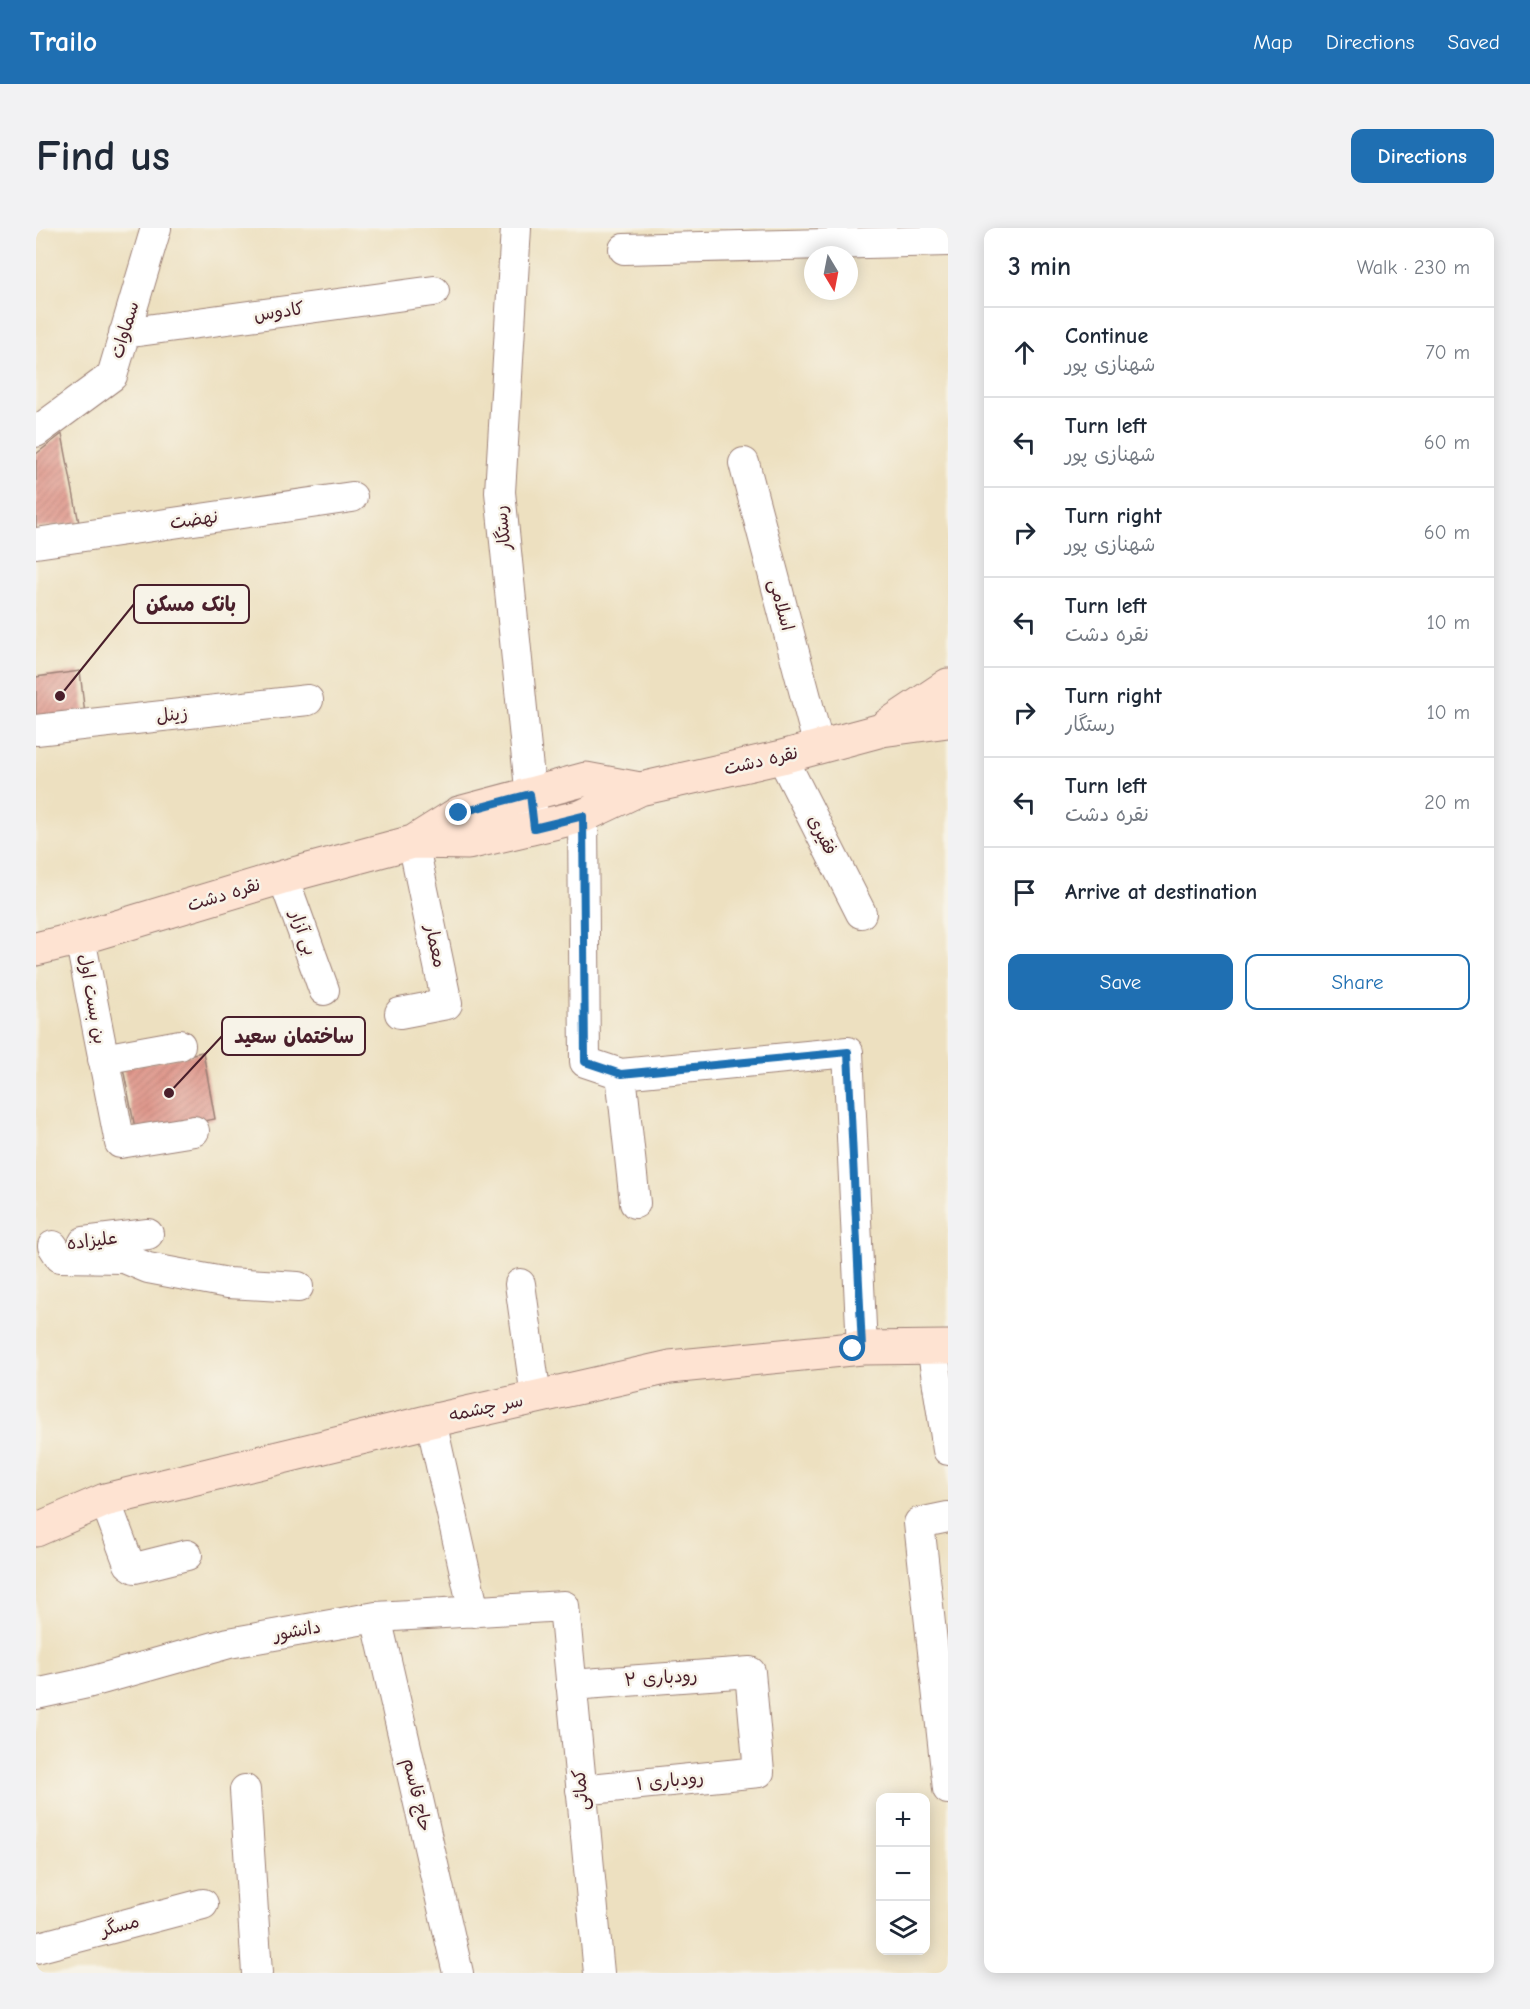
<!DOCTYPE html>
<meta charset="utf-8">
<style>
body{margin:0;font-family:"Comic Neue","Playpen Sans Arabic",sans-serif;background:#f2f2f3;color:#1f2937}
.controls{position:absolute;right:18px;bottom:18px;display:grid;overflow:hidden;border-radius:12px;box-shadow:0 3px 15px #0003}
.controls button{width:54px;height:54px;display:grid;place-items:center;padding:0;border:0;border-bottom:2px solid #e0e1e3;background:#fff;color:#1f2937;font:30px sans-serif}
.compass{position:absolute;left:768px;top:18px;width:54px;height:54px;border-radius:50%;background:#fff;box-shadow:0 3px 15px #0003;rotate:170deg}
.stop{position:absolute;width:18px;height:18px;margin:-14px;border:4px solid #1f6fb2;border-radius:50%;background:#fff}
.stop.end{background:#1f6fb2;border-color:#fff;box-shadow:0 2px 6px #0008}
.list{margin:0;padding:0;list-style:none}
h2{display:flex;justify-content:space-between;align-items:center;height:78px;margin:0;padding:0 24px;font-size:26px}
h2 small{font-size:20px;font-weight:400;color:#747a83}
.list li{display:grid;grid-template-columns:39px 1fr auto;gap:18px;align-items:center;box-sizing:border-box;height:90px;padding:0 24px;border-top:2px solid #e0e1e3}
.list b{display:block;font-size:22px;white-space:nowrap}
.list p{margin:0;font-size:20px;white-space:nowrap;color:#747a83}
.list em{font-size:20px;font-style:normal;color:#747a83}
.actions{display:flex;gap:12px;padding:18px 24px}
.actions a{flex:1;padding:14px 0;border:2px solid #1f6fb2;border-radius:12px;text-align:center;font-size:21px;color:#1f6fb2}
.actions .main{background:#1f6fb2;color:#fff}
.icon{flex:none;width:33px;height:33px;fill:none;stroke:currentColor;stroke-width:2;stroke-linecap:round;stroke-linejoin:round}
.map{position:relative;flex:none;width:912px;height:1745px;overflow:hidden;border-radius:12px}
header{display:flex;align-items:center;gap:36px;box-sizing:border-box;height:84px;padding:0 30px;background:#1f6fb2;color:#fff}
header strong{font-size:28px}
nav{display:flex;gap:33px;margin-inline-start:auto;font-size:21px}
.intro{display:flex;align-items:center;justify-content:space-between;box-sizing:border-box;height:144px;padding:0 36px}
h1{margin:0;font-size:42px}
.button{padding:15px 27px;border-radius:12px;background:#1f6fb2;color:#fff;font-size:21px;font-weight:700}
main{display:flex;gap:36px;padding:0 36px}
aside{flex:1;background:#fff;border-radius:12px;box-shadow:0 3px 15px #0003}
.map>svg:first-child{display:block}
.building{fill:url(#building-hatch)}
.lines{fill:none;stroke-linecap:round;stroke-linejoin:round}
.street-casing{stroke:#9c8076;stroke-width:32}
.secondary-casing{stroke:#9c8076;stroke-width:35}
.street{stroke:#fff;stroke-width:30}
.secondary{stroke:#fee3d2;stroke-width:33}
.route{stroke:#1f6fb2;stroke-width:8}
.labels{text-anchor:middle;dominant-baseline:central;stroke-width:5;stroke-linejoin:round;paint-order:stroke}
.street-label{font-size:18px;fill:#4a1f2b;stroke:#f7f3e8}
.leader{fill:none;stroke:#4a1f2b;stroke-width:2}
.callout-dot{fill:#4a1f2b;stroke:#f7f3e8;stroke-width:2}
.callout{fill:#f7f3e8;stroke:#4a1f2b;stroke-width:2}
.callout-label{font-size:20px;text-anchor:middle;font-weight:bold;fill:#4a1f2b}
</style>
<header>
<strong>Trailo</strong>
<nav><a>Map</a><a>Directions</a><a>Saved</a></nav>
</header>
<div class="intro"><h1>Find us</h1><a class="button">Directions</a></div>
<main>
<div class="map">
<svg width="912" height="1745" viewBox="0 0 912 1745">
<defs>
<pattern id="building-hatch" width="6" height="6" patternUnits="userSpaceOnUse" patternTransform="scale(1.5)"><rect width="6" height="6" fill="#dd8e82"/><path d="M-1 1l2-2M0 6l6-6M5 7l2-2" fill="none" stroke="#b5736b"/></pattern>
</defs>
<rect width="100%" height="100%" fill="#f7f3e8"/>
<filter id="ink" filterUnits="userSpaceOnUse"><feTurbulence type="fractalNoise" baseFrequency=".0167" numOctaves="2"/><feDisplacementMap in="SourceGraphic" scale="12" xChannelSelector="R" yChannelSelector="G"/><feConvolveMatrix kernelMatrix="1 2 1 2 8 2 1 2 1" color-interpolation-filters="sRGB"/></filter>
<filter id="wash" filterUnits="userSpaceOnUse"><feTurbulence type="fractalNoise" baseFrequency=".008" numOctaves="4" result="noise"/><feDisplacementMap in="SourceGraphic" scale="24" xChannelSelector="R" yChannelSelector="G"/><feGaussianBlur stdDeviation="1.35" result="paint"/><feColorMatrix in="noise" values="0 0 0 0 0 0 0 0 0 0 0 0 0 0 0 0 0 1.4 0 .05"/><feComposite in="paint" operator="in"/></filter>
<g filter="url(#wash)">
<rect width="100%" height="100%" fill="#ede0c0"/>
<g id="blocks">
<!-- building -->
<path class="building" d="M26 206 43 295 0 300V226Z
M44 443 49 487 0 494V449Z
M167 824 179 891 100 905 87 840Z"/>
</g>
</g>
<g filter="url(#ink)">
<use href="#blocks" fill-opacity="0" stroke="#9c8076" stroke-width="1.5"/>
<g class="lines">
<!-- street casing -->
<g class="street-casing">
<path id="street" d="M480 0 464 264 498 600
M588 21 912 13
M88 105 398 63
M0 204 76 148 120 0
M708 235 783 519
M0 315 316 269
M0 502 272 472
M746 529 825 685
M547 588 549 834 585 846 812 824 826 1120
M247 649 288 762
M44 710 84 915 158 903
M364 785 411 776 377 614
M67 831 144 817
M585 846 599 975
M48 1014 112 1006
M17 1018 24 1029 88 1030 112 1040 192 1055 262 1059
M484 1056 500 1169
M896 1119 912 1222
M395 1193 438 1384
M69 1272 93 1336 99 1340 151 1327
M912 1289 883 1295 912 1561
M340 1389 422 1745
M535 1457 714 1444 723 1544 545 1562
M0 1466 51 1455 193 1415 340 1389 528 1378 563 1745
M209 1562 221 1745
M0 1720 167 1676"/>
</g>
<!-- secondary casing -->
<g class="secondary-casing">
<path id="secondary" d="M852 497 912 457
M377 614 423 585 550 551 604 561
M0 721 44 710 247 649 377 614 432 615 547 588 604 561 746 529 846 502 912 493
M0 1302 69 1272 395 1193 634 1139 826 1120 912 1119"/>
</g>
<!-- street -->
<use href="#street" class="street"/>
<!-- secondary -->
<use href="#secondary" class="secondary"/>
</g>
</g>
<g class="lines" filter="url(#ink)">
<!-- route -->
<path class="route" d="M423 585 494 566 498 600 547 588 549 834 585 846 812 824 826 1120 817 1121"/>
</g>
<g class="labels">
<!-- street labels -->
<g class="street-label">
<text transform="translate(243 84) rotate(-8)">کادوس</text>
<text transform="translate(89 102) rotate(-73)">سماوات</text>
<text transform="translate(158 292) rotate(-8)">نهضت</text>
<text transform="translate(467 300) rotate(-96)">رستگار</text>
<text transform="translate(745 377) rotate(75)">اسلامی</text>
<text transform="translate(136 487) rotate(-6)">زینل</text>
<text transform="translate(725 533) rotate(-13)">نقره دشت</text>
<text transform="translate(786 607) rotate(63)">فقیری</text>
<text transform="translate(188 667) rotate(-17)">نقره دشت</text>
<text transform="translate(267 705) rotate(70)">بی آزار</text>
<text transform="translate(399 718) rotate(78)">معمار</text>
<text transform="translate(56 771) rotate(80)">بن بست اول</text>
<text transform="translate(56 1013) rotate(-7)">علیزاده</text>
<text transform="translate(450 1180) rotate(-12)">سر چشمه</text>
<text transform="translate(261 1403) rotate(-10)">دانشور</text>
<text transform="translate(625 1450) rotate(-4)">رودباری ۲</text>
<text transform="translate(634 1553) rotate(-6)">رودباری ۱</text>
<text transform="translate(545 1562) rotate(-95)">کمائی</text>
<text transform="translate(381 1567) rotate(77)">حاج قاسم</text>
<text transform="translate(84 1698) rotate(-15)">مسگر</text>
</g>
</g>
<!-- callouts -->
<path class="leader" d="M24 468L98 376M133 865L186 808"/>
<g class="callout-dot">
<circle cx="24" cy="468" r="6"/>
<circle cx="133" cy="865" r="6"/>
</g>
<g class="callout">
<rect x="98" y="357" width="115" height="38" rx="6"/>
<rect x="186" y="789" width="143" height="38" rx="6"/>
</g>
<g class="callout-label">
<text x="155" y="383">بانک مسکن</text>
<text x="258" y="815">ساختمان سعید</text>
</g>
</svg>
<div class="controls">
<button>+</button>
<button>−</button>
<button><svg class="icon" aria-label="layers" viewBox="0 0 24 24"><path d="M12 4l9 5-9 5-9-5zM3 14l9 5 9-5"/></svg></button>
</div>
<svg class="compass" viewBox="-18 -18 36 36"><path d="M0-13l5 13h-10z" fill="#e53935"/><path d="M0 13l5-13h-10z" fill="#747a83"/></svg>
<div class="stop" style="left:817px;top:1121px"></div>
<div class="stop end" style="left:423px;top:585px"></div>
</div>
<aside>
<h2>3 min<small>Walk · 230 m</small></h2>
<ul class="list">
<li><svg class="icon" aria-label="ahead" viewBox="0 0 24 24"><path d="M12 20V5M6 11l6-6 6 6"/></svg><div><b>Continue</b><p>شهنازی پور</p></div><em>70 m</em></li>
<li><svg class="icon" aria-label="left" viewBox="0 0 24 24"><path d="M17 20v-9H6M10 6l-5 5 5 5"/></svg><div><b>Turn left</b><p>شهنازی پور</p></div><em>60 m</em></li>
<li><svg class="icon" aria-label="right" viewBox="0 0 24 24"><path d="M7 20v-9h11M14 6l5 5-5 5"/></svg><div><b>Turn right</b><p>شهنازی پور</p></div><em>60 m</em></li>
<li><svg class="icon" aria-label="left" viewBox="0 0 24 24"><path d="M17 20v-9H6M10 6l-5 5 5 5"/></svg><div><b>Turn left</b><p>نقره دشت</p></div><em>10 m</em></li>
<li><svg class="icon" aria-label="right" viewBox="0 0 24 24"><path d="M7 20v-9h11M14 6l5 5-5 5"/></svg><div><b>Turn right</b><p>رستگار</p></div><em>10 m</em></li>
<li><svg class="icon" aria-label="left" viewBox="0 0 24 24"><path d="M17 20v-9H6M10 6l-5 5 5 5"/></svg><div><b>Turn left</b><p>نقره دشت</p></div><em>20 m</em></li>
<li><svg class="icon" aria-label="arrive" viewBox="0 0 24 24"><path d="M6 21V4h12l-3 4 3 4H6"/></svg><div><b>Arrive at destination</b></div></li>
</ul>
<div class="actions"><a class="main">Save</a><a>Share</a></div>
</aside>
</main>
